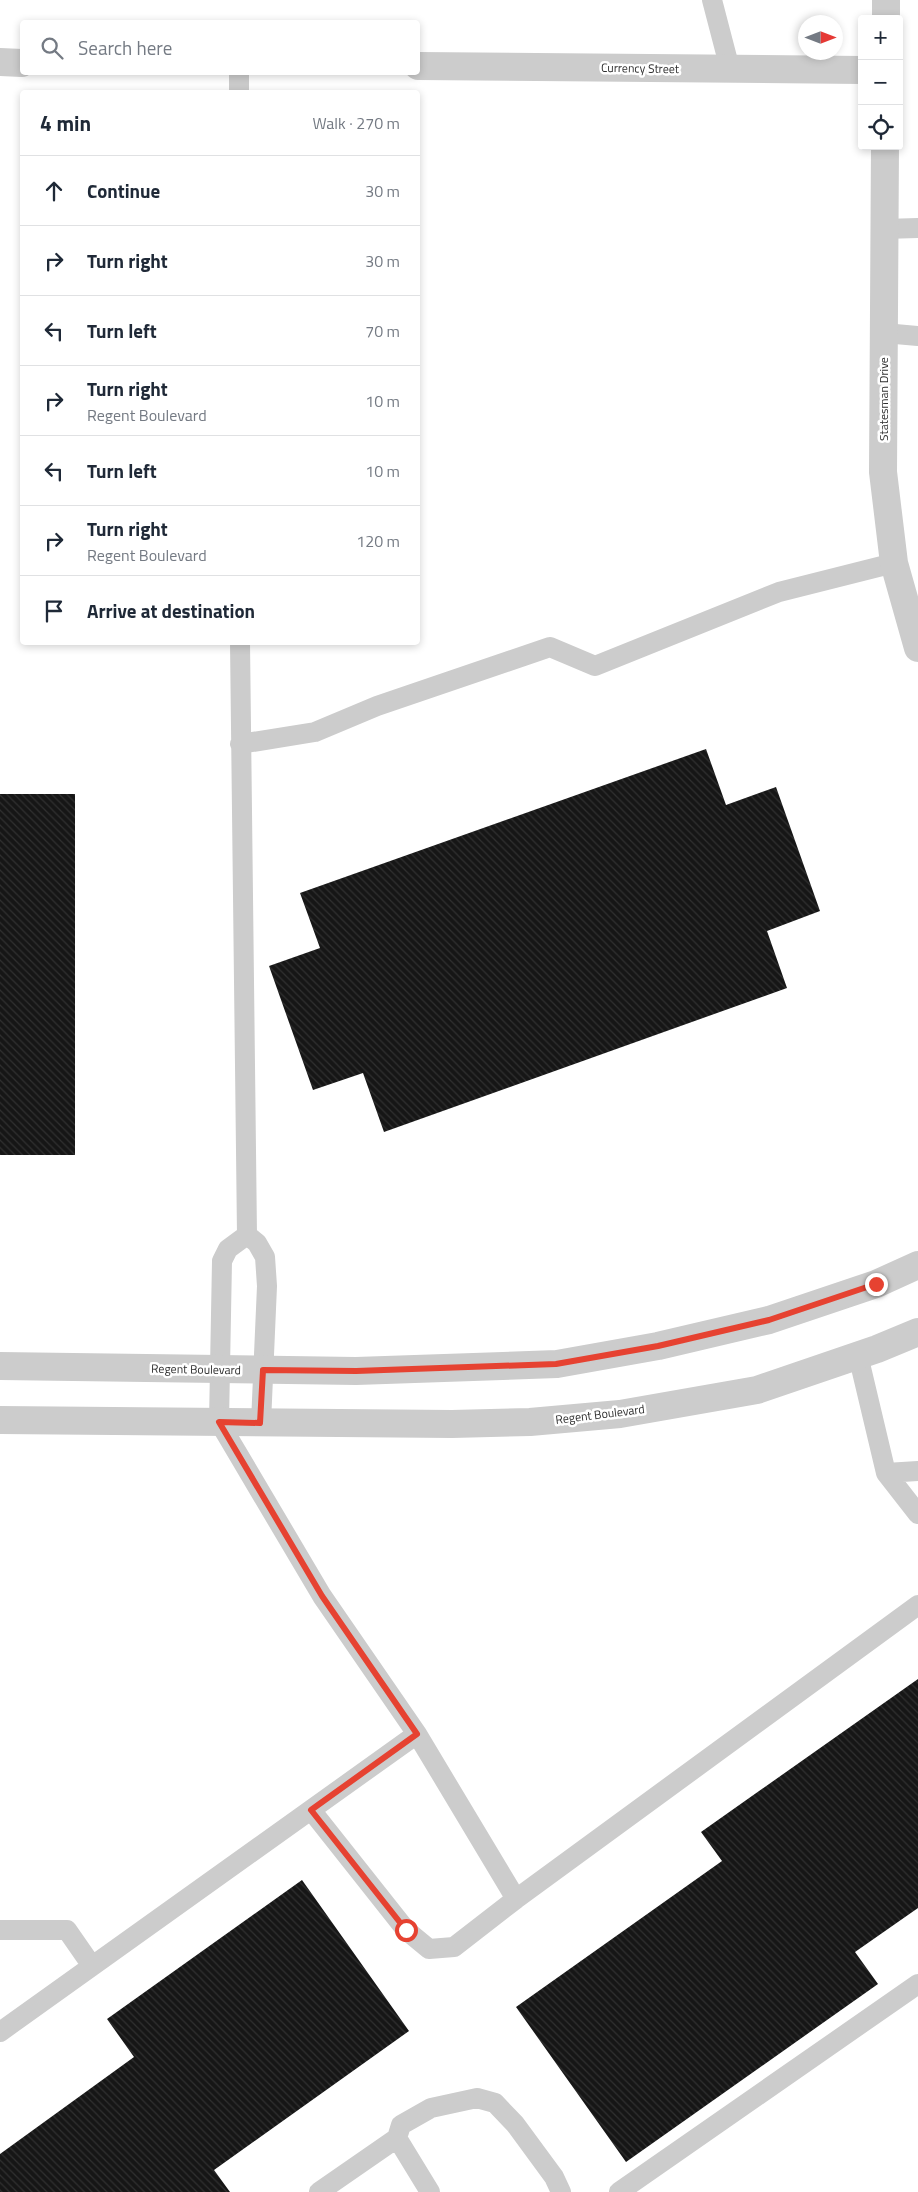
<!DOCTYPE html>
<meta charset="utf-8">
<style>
body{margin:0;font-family:"Titillium Web",sans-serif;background:#f6f6f7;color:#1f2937}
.controls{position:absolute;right:15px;top:15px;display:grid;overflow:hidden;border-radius:5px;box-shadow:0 2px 8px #0003}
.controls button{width:45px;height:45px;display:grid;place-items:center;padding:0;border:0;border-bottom:1px solid #e0e1e3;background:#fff;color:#1f2937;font:25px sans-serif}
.compass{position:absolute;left:798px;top:15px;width:45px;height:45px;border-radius:50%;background:#fff;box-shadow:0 2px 8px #0003;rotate:90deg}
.stop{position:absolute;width:15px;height:15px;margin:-11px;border:4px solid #e64231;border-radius:50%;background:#fff}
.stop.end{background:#e64231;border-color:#fff;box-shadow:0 1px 5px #0008}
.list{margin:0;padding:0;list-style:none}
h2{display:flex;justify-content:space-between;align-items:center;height:65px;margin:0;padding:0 20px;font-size:21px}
h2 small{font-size:16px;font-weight:400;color:#747a83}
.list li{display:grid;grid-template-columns:32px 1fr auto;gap:15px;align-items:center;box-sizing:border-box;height:70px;padding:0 20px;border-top:1px solid #e0e1e3}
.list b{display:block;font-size:19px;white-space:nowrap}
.list p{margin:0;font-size:16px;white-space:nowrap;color:#747a83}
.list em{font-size:16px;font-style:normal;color:#747a83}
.icon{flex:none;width:28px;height:28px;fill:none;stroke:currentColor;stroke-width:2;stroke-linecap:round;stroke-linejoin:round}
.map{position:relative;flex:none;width:918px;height:2192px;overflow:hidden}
.search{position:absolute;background:#fff;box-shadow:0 2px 8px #0003;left:20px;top:20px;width:400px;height:55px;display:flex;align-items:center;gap:12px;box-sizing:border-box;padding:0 18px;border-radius:5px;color:#747a83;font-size:19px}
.panel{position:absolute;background:#fff;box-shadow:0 2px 8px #0003;left:20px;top:90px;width:400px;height:555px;border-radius:5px}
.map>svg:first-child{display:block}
.building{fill:url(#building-back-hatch)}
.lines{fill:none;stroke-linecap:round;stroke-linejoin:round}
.service{stroke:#ccc;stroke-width:20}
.minor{stroke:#ccc;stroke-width:28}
.tertiary{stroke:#ccc;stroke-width:28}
.route{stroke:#e64231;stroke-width:6}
.labels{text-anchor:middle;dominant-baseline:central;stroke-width:5;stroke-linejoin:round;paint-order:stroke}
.street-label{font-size:12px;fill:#2f2f2f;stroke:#fff}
</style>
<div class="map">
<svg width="918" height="2192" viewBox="0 0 918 2192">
<defs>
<pattern id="building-back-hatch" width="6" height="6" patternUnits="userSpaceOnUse" patternTransform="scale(1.25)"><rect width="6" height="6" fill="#161616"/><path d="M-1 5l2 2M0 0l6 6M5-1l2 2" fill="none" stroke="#303030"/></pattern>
</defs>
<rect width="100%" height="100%" fill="#fff"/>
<!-- building -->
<path class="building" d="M706 749 726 805 776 787 820 911 767 931 787 988 384 1132 363 1073 313 1090 269 966 320 948 300 893Z
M0 794H75V1155H0Z
M918 1679V1908L855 1952 878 1984 626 2162 516 2007 722 1861 701 1832Z
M302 1880 409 2031 214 2170 230 2192H0V2154L134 2057 107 2019Z"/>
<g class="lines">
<!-- service -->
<path class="service" d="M712 0 730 69
M239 72V92
M884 229 918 228
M884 333 918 336
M240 642 247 1235
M240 744 315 732 377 706 550 647 595 666 779 592 894 563
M247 1235 228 1249 222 1261 219 1422 322 1596 417 1734 516 1899 918 1605
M247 1235 257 1243 265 1257 267 1286 261 1423
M858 1355 886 1473 918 1514
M886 1473 918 1471
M311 1810 406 1930 429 1949 454 1947 516 1899
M0 1930H67L92 1966
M0 2032 417 1734
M319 2192 397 2138
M430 2192 397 2138 401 2125 431 2108 477 2098 495 2103 515 2124 554 2177 561 2192
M619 2192 918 1984"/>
<!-- minor -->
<path class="minor" d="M886 19V0
M0 62 22 63
M418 66 862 70
M885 146 883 472 894 563 918 648"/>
<!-- tertiary -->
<path class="tertiary" d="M0 1366 356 1371 557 1364 658 1346 769 1320 876 1284 918 1265
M0 1420 452 1424 530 1422 620 1414 757 1390 877 1349 918 1332"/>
</g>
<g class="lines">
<!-- route -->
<path class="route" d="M406 1930 311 1810 417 1734 322 1596 219 1422 260 1423 263 1370 356 1371 556 1364 658 1346 769 1320 876 1284"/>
</g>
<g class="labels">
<!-- street labels -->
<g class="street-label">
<text transform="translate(640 68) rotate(1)">Currency Street</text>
<text transform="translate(883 399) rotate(-90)">Statesman Drive</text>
<text transform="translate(196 1369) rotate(1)">Regent Boulevard</text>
<text transform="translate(600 1414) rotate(-7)">Regent Boulevard</text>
</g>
</g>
</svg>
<div class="controls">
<button>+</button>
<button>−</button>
<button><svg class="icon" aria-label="locate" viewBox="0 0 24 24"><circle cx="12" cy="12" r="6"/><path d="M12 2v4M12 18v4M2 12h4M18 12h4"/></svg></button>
</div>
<svg class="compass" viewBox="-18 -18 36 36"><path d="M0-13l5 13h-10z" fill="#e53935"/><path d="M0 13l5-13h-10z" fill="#747a83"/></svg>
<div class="stop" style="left:406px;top:1930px"></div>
<div class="stop end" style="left:876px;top:1284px"></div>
<div class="search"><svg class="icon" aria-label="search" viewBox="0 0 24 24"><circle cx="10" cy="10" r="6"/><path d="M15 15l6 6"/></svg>Search here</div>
<section class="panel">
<h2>4 min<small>Walk · 270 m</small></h2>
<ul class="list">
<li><svg class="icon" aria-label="ahead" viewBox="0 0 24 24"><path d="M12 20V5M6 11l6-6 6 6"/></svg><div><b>Continue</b></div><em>30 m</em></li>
<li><svg class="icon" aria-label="right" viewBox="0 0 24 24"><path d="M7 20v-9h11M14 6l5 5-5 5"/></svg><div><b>Turn right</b></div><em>30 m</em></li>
<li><svg class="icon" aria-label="left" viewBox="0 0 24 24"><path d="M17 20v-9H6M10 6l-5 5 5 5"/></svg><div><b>Turn left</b></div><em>70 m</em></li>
<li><svg class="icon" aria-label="right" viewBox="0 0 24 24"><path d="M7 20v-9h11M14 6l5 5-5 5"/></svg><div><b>Turn right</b><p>Regent Boulevard</p></div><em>10 m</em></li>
<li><svg class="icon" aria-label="left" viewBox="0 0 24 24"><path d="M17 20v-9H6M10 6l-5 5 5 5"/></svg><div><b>Turn left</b></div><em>10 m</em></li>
<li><svg class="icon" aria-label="right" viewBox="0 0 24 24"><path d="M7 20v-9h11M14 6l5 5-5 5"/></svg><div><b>Turn right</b><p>Regent Boulevard</p></div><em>120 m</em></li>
<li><svg class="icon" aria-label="arrive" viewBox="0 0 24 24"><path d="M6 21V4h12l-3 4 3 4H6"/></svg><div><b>Arrive at destination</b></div></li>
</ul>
</section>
</div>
